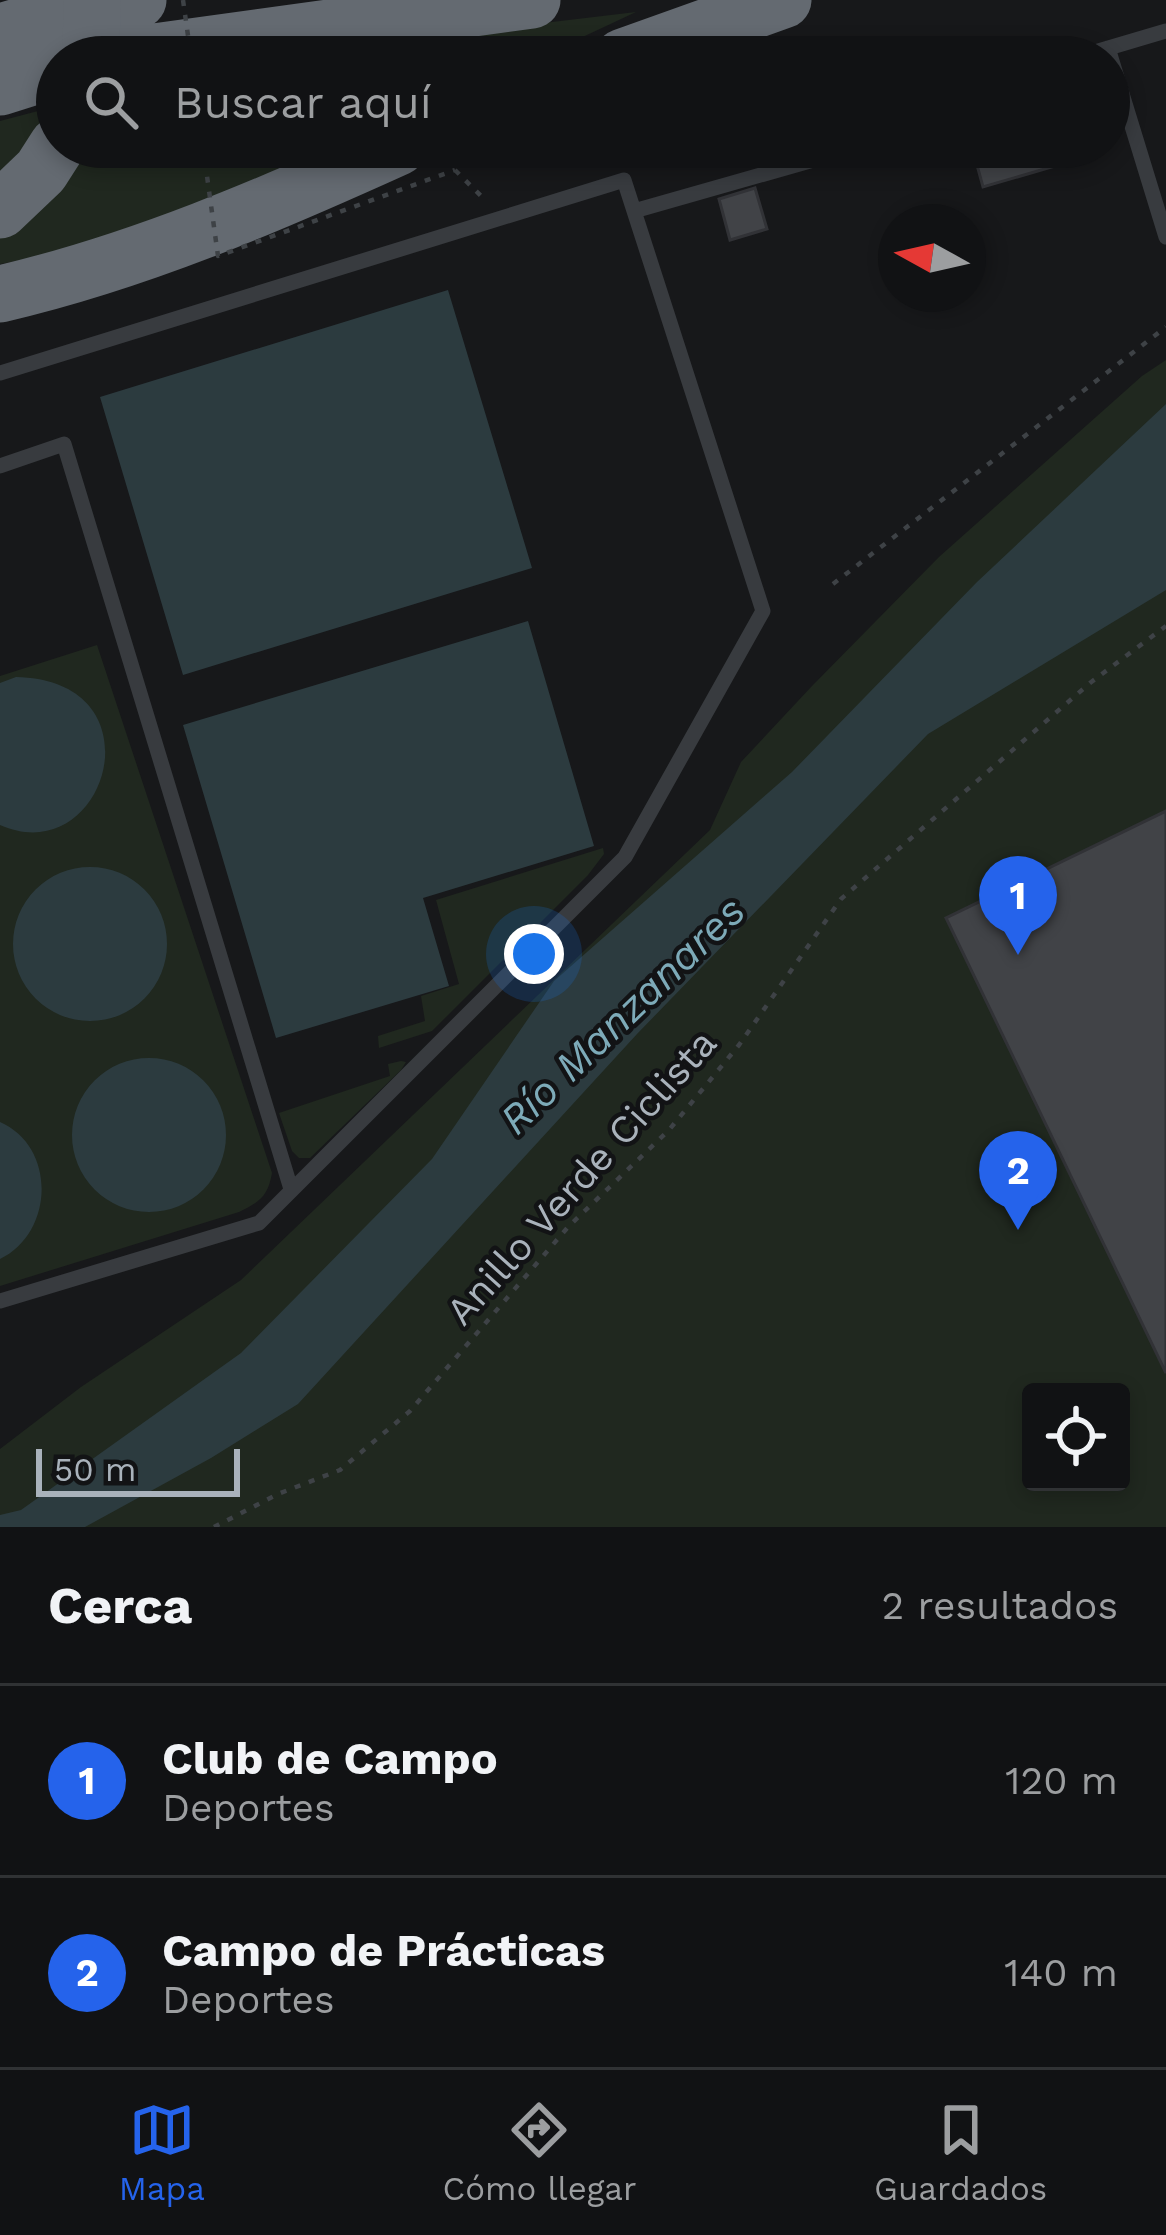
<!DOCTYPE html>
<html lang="es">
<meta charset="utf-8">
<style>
body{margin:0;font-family:"Work Sans",sans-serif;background:#1e2022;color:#f1f3f6}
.controls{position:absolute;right:36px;bottom:36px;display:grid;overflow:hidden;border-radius:12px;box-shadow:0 6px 18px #0003}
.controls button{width:108px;height:108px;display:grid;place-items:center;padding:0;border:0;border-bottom:3px solid #303234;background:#111214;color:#f1f3f6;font:60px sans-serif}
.compass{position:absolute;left:878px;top:204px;width:108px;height:108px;border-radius:50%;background:#111214;box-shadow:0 6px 18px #0003;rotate:278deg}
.scale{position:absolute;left:36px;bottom:30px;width:204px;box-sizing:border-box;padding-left:12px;border:6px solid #a9b2bb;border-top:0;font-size:33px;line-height:42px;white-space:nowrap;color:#a9b2bb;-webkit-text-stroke:9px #121315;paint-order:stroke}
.you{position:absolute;left:534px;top:954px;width:42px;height:42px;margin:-30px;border:9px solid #fff;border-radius:50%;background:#1a73e8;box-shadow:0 0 0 18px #1a73e833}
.badge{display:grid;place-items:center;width:78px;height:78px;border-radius:50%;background:#2563eb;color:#fff;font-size:39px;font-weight:700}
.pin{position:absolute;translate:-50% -99px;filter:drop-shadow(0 3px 6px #0008)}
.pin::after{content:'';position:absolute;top:63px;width:42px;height:36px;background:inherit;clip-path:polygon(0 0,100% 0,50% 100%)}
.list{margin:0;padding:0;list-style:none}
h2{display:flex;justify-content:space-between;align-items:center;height:156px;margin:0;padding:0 48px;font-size:51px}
h2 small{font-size:39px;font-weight:400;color:#9c9ea0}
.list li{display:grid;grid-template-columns:78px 1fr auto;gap:36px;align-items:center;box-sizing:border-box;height:192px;padding:0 48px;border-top:3px solid #303234}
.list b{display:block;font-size:45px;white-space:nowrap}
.list p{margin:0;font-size:39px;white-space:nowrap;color:#9c9ea0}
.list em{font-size:39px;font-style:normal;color:#9c9ea0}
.icon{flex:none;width:66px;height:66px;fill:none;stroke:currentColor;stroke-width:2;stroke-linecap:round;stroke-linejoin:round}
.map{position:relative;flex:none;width:1166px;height:1527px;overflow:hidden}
.search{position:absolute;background:#111214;box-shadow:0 6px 18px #0003;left:36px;right:36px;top:36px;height:132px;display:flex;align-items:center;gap:30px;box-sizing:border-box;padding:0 42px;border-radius:66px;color:#9c9ea0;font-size:45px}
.sheet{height:540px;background:#111214}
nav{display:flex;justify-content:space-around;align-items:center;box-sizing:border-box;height:168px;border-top:3px solid #303234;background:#111214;font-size:33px;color:#9c9ea0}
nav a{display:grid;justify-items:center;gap:6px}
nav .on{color:#2563eb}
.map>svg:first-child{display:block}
.green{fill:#20281f;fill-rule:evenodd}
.water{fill:#2c3b3f}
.building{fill:#414347;stroke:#313236;stroke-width:3}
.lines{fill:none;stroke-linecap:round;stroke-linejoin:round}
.path{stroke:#3e4246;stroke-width:4.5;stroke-dasharray:6 9;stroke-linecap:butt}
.service{stroke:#383b3f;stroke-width:15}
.motorway{stroke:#646a71;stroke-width:57}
.path-bridge{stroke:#3e4246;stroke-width:4.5;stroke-dasharray:6 9;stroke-linecap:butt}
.motorway-bridge{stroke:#646a71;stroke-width:57}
.labels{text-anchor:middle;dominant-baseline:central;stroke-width:9;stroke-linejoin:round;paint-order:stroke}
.street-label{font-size:39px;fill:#a9b2bb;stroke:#121315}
.water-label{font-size:42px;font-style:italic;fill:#7daab8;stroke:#121315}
</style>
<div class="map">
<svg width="1166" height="1527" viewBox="0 0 1166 1527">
<rect width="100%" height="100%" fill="#17181a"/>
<!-- green -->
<path class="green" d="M636 12 540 57H272L291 53Z
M57 106V147H358L109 245 0 264V121Z
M1166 360V1527H0V1449L81 1387 241 1280 710 830 741 762 812 686 939 557 1142 376ZM1031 1392H1121V1482H1031Z
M97 645 272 1173C268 1196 260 1202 239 1212L0 1286V676Z
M603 848 604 854 588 875 432 1031 379 1048 378 1036 425 1021 421 996 459 984 436 900Z
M401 1061 406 1062 401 1070 310 1158H299L292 1151 279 1113 390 1076 388 1064Z"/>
<!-- water -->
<path class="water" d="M448 290 532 568 183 675 100 397Z
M1166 404V590L928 734 637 1034 298 1404 211 1458 85 1527H0V1515L21 1510 241 1353 432 1159 554 981 792 772 977 582Z
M528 621 594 846 423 898 449 986 276 1038 183 725Z
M16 677C164 680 106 872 0 825V683Z
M13 944a77 77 0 1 1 154 0a77 77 0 1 1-154 0Z
M72 1135a77 77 0 1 1 154 0a77 77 0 1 1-154 0Z
M0 1122C57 1147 54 1233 0 1259Z"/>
<!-- building -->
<path class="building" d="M972 147H1102L1103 152 983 187Z
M755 188 767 229 730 240 719 199Z
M1166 811V1373L946 918Z"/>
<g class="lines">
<!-- path -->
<path class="path" d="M455 170 484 199
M833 584 1166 327
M214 1527 278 1494 340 1470 410 1411 568 1227 669 1130 739 1045 841 899 1090 683 1166 626"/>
<!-- service -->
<path class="service" d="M1108 48 1166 237
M1078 57 1166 31
M634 211 859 147
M0 373 624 180 763 611 625 857 259 1223 0 1301
M0 466 64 444 291 1189"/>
<!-- motorway -->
<path class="motorway" d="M0 32 78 10 138 0
M118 57 532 0
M623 57 783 0
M0 87 57 69
M0 210 41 171 57 146
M0 294C138 262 270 205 398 147"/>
<!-- path-bridge -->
<path class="path-bridge" d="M183 0 191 57
M203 147 218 256 455 170"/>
<!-- motorway-bridge -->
<path class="motorway-bridge" d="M91 57 92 0"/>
</g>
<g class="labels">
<!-- street labels -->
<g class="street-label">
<text transform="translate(581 1177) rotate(-48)">Anillo Verde Ciclista</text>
</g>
<!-- water labels -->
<g class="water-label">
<text transform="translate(622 1015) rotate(-44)">Río Manzanares</text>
</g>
</g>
</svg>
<div class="controls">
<button><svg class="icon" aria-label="locate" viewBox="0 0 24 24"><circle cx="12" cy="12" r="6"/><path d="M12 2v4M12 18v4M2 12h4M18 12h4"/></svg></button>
</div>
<svg class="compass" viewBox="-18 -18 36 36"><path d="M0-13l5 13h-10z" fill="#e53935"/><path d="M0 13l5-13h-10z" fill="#9c9ea0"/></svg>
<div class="scale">50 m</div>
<div class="you"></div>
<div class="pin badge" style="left:1018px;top:955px">1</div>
<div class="pin badge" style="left:1018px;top:1230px">2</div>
<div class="search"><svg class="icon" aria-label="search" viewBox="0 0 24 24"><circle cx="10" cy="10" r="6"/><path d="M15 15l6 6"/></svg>Buscar aquí</div>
</div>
<section class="sheet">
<h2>Cerca<small>2 resultados</small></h2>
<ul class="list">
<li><span class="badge">1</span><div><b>Club de Campo</b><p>Deportes</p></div><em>120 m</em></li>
<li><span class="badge">2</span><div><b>Campo de Prácticas</b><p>Deportes</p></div><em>140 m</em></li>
</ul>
</section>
<nav>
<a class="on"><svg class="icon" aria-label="map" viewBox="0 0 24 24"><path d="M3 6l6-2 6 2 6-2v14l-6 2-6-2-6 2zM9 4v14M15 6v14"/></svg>Mapa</a>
<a><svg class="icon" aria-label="directions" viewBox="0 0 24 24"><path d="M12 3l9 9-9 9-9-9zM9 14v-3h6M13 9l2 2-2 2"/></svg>Cómo llegar</a>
<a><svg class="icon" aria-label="saved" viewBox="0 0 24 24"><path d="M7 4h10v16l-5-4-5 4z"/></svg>Guardados</a>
</nav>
